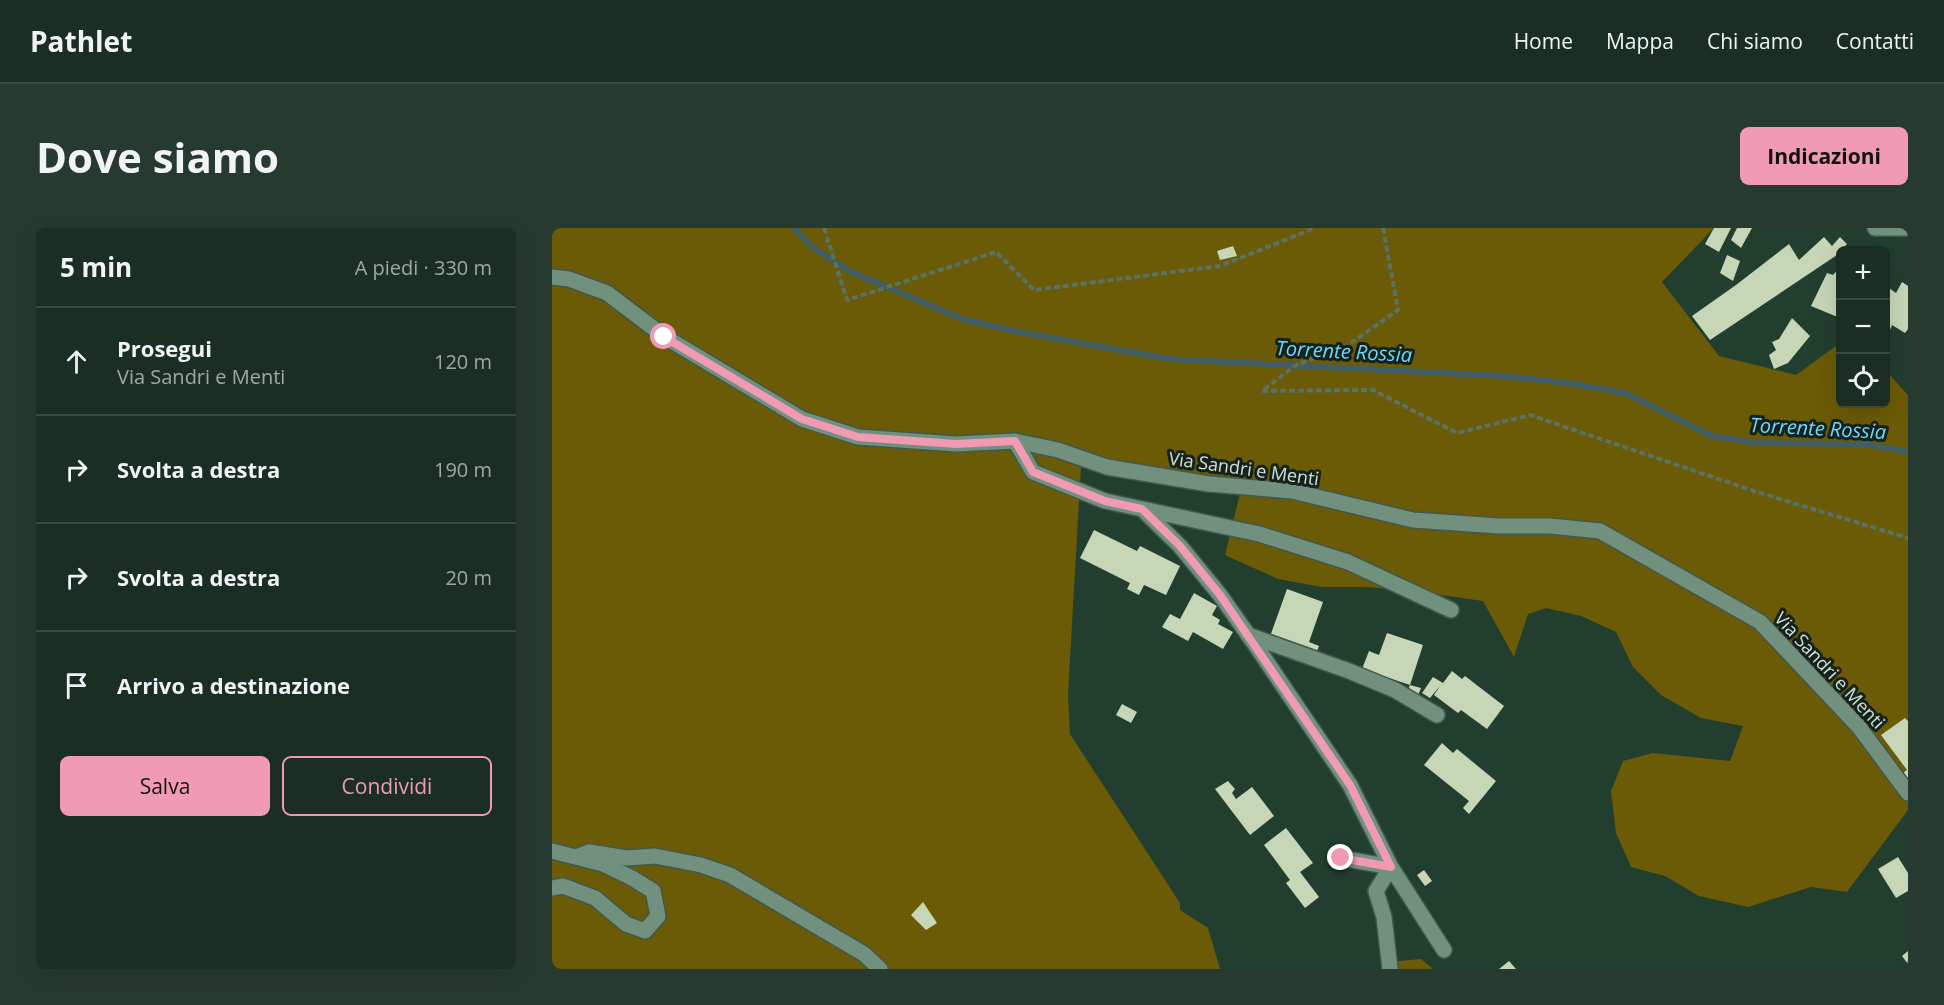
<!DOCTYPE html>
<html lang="it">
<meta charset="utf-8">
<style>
body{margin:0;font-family:"Open Sans",sans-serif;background:#273a30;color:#f1f3f6}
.controls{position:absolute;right:18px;top:18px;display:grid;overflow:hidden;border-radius:9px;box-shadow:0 6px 24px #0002}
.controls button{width:54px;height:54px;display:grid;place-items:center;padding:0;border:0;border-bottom:2px solid #384a41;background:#1a2e23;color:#f1f3f6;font:30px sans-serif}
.stop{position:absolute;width:18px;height:18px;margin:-14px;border:4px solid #f19ab3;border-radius:50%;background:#fff}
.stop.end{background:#f19ab3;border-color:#fff;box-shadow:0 2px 6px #0008}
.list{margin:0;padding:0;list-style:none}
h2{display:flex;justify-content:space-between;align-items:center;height:78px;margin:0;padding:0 24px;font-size:26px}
h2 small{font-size:20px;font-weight:400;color:#9fa8a6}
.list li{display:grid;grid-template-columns:39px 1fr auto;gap:18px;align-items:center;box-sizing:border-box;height:108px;padding:0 24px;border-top:2px solid #384a41}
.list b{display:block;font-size:22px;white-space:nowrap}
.list p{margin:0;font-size:20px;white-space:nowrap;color:#9fa8a6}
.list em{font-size:20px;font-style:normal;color:#9fa8a6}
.actions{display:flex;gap:12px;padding:18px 24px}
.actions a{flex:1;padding:14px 0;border:2px solid #f19ab3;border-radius:9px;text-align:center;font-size:21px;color:#f19ab3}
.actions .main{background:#f19ab3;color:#111}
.icon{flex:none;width:33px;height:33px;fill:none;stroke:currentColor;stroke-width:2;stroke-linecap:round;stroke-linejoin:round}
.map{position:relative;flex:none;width:1356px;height:741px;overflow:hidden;border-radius:9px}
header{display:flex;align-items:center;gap:36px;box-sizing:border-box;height:84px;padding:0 30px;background:#1a2e23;border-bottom:2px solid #384a41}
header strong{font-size:28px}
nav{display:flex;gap:33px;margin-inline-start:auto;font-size:21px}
.intro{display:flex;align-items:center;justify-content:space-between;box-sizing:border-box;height:144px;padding:0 36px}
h1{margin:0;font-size:42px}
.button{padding:15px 27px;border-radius:9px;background:#f19ab3;color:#111;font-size:21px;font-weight:700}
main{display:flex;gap:36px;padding:0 36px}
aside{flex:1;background:#1a2e23;border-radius:9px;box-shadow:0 6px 24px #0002}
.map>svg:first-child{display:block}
.green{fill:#6b5a06}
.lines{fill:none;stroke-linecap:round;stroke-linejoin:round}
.stream{stroke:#405e63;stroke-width:6}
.building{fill:#c7d6b7}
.street-casing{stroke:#40594c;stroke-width:18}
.secondary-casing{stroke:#40594c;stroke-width:18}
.path{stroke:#5a7265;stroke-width:4;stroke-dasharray:6 3;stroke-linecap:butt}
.street{stroke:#71907e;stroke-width:15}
.secondary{stroke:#71907e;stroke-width:15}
.route{stroke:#f19ab3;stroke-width:8}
.labels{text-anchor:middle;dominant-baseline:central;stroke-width:6;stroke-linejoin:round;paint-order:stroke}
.street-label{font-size:18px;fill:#d0e0d6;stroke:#15221b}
.water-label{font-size:20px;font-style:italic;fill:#6bd9fe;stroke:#15221b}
</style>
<header>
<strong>Pathlet</strong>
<nav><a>Home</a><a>Mappa</a><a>Chi siamo</a><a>Contatti</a></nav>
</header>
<div class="intro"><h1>Dove siamo</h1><a class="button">Indicazioni</a></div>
<main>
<aside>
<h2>5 min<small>A piedi · 330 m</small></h2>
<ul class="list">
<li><svg class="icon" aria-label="ahead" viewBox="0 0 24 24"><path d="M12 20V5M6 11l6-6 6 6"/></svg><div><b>Prosegui</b><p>Via Sandri e Menti</p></div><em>120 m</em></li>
<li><svg class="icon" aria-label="right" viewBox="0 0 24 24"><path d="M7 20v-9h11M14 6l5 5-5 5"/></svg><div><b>Svolta a destra</b></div><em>190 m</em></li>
<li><svg class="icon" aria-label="right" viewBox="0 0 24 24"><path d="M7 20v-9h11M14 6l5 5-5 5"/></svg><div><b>Svolta a destra</b></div><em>20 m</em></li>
<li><svg class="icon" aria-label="arrive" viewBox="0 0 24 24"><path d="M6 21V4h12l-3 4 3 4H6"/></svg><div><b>Arrivo a destinazione</b></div></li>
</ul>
<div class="actions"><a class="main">Salva</a><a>Condividi</a></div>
</aside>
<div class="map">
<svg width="1356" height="741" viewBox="0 0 1356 741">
<rect width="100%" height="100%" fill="#223e2f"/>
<!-- green -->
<path class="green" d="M0 0H1162L1110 54 1167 128 1244 147 1288 115V176H1334V143L1356 167V582L1295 664 1259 659 1196 679 1147 668 1113 648 1079 639 1064 605 1059 563 1071 533 1101 525 1178 533 1191 498 1149 490 1109 467 1081 439 1064 404 1029 388 994 380 976 386 962 429 931 373 860 363 815 359H770L726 351 673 327 689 261 605 251 529 239 516 466 518 506 628 675V682L656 700 668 741H0Z
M869 731 881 741H834L836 734Z"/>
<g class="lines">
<!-- stream -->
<path class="stream" d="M242 0 260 19 297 43 410 91 462 103 617 131 951 148 1015 155 1073 165 1160 208 1205 215 1314 216 1356 224"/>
</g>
<!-- building -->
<path class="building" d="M1162 0H1179L1167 24 1153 16Z
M1185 0H1200L1189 20 1179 12Z
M1272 9 1280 18 1288 9 1295 16 1285 27 1158 112 1140 88 1184 57 1237 16 1247 32Z
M681 18 685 28 668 32 665 23Z
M1175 27 1188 33 1181 53 1168 45Z
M1288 39V90L1259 78 1275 45 1281 47Z
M1350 54 1356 58V101L1353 105 1340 97 1338 102 1334 99V58L1344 65Z
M1240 90 1258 108 1236 135 1222 141 1217 127 1224 122 1220 114 1227 111Z
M542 302 585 323 588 318 628 338 614 367 592 357 587 367 575 361 578 355 528 330Z
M735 361 771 374 757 414 767 418 761 433 716 414Z
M642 365 665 378 660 387 668 392 666 396 681 404 671 421 641 404 636 413 610 399 618 386 628 391Z
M835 405 871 417 858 457 810 441 817 423 827 427Z
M900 443 910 451 913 448 952 478 935 501 909 482 906 485 882 467 888 458 878 470 870 465 881 449 891 455Z
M858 457 869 460 862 478 852 473Z
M570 476 585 484 579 495 564 487Z
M1353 490 1356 493V559L1348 547 1355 542 1329 507Z
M890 515 901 525 905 521 944 553 917 586 911 580 917 573 872 537Z
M676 553 683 561 680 565 684 571 700 559 722 588 698 607 663 561Z
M734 600 761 635 748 644 767 669 753 680 734 655 738 652 712 617Z
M1346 629 1356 645V663L1344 670 1326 641Z
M872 642 880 653 873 658 865 647Z
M371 674 385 695 374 702 359 687Z
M1356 723V736L1350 728Z
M957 733 964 741H947Z"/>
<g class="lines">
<!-- street casing -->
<g class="street-casing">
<path id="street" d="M1323 0H1356
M463 213 481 244 553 273 707 306 796 334 899 382
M590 281 628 318 668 367 704 418 798 557 839 639 892 722
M696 407 797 443 843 462 885 487
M24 629 37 624 75 630 103 628 149 637 178 647 312 726 328 741
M789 630 839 639 824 663 832 689 838 741"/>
</g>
<!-- secondary casing -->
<g class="secondary-casing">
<path id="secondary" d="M0 49 17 51 55 65 113 109 250 191 306 209 404 216 463 213 506 222 555 239 657 256 740 263 861 292 947 298H998L1048 303 1208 394 1307 499 1356 565
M0 623 51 636 80 650 101 663 106 688 93 703 74 696 43 670 11 658 0 660"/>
</g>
<!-- path -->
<path class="path" d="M272 0 295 72 444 24 482 62 668 38 763 0
M831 0 846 82 796 117 744 137 710 163 821 162 905 205 978 187 1202 263 1356 310"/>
<!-- street -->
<use href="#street" class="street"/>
<!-- secondary -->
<use href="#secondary" class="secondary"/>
</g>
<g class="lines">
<!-- route -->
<path class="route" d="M112 109 250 191 306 209 404 216 463 213 481 244 553 273 590 281 628 318 668 367 798 557 839 639 789 630"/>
</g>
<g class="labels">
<!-- street labels -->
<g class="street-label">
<text transform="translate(692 240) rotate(8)">Via Sandri e Menti</text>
<text transform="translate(1278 442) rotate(47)">Via Sandri e Menti</text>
</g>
<!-- water labels -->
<g class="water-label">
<text transform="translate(792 123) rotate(3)">Torrente Rossia</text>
<text transform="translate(1266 200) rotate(3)">Torrente Rossia</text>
</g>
</g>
</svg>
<div class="controls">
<button>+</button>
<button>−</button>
<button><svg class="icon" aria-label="locate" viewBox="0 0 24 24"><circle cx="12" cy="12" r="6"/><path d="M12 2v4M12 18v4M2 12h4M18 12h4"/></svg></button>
</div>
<div class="stop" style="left:112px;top:109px"></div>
<div class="stop end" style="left:789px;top:630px"></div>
</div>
</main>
